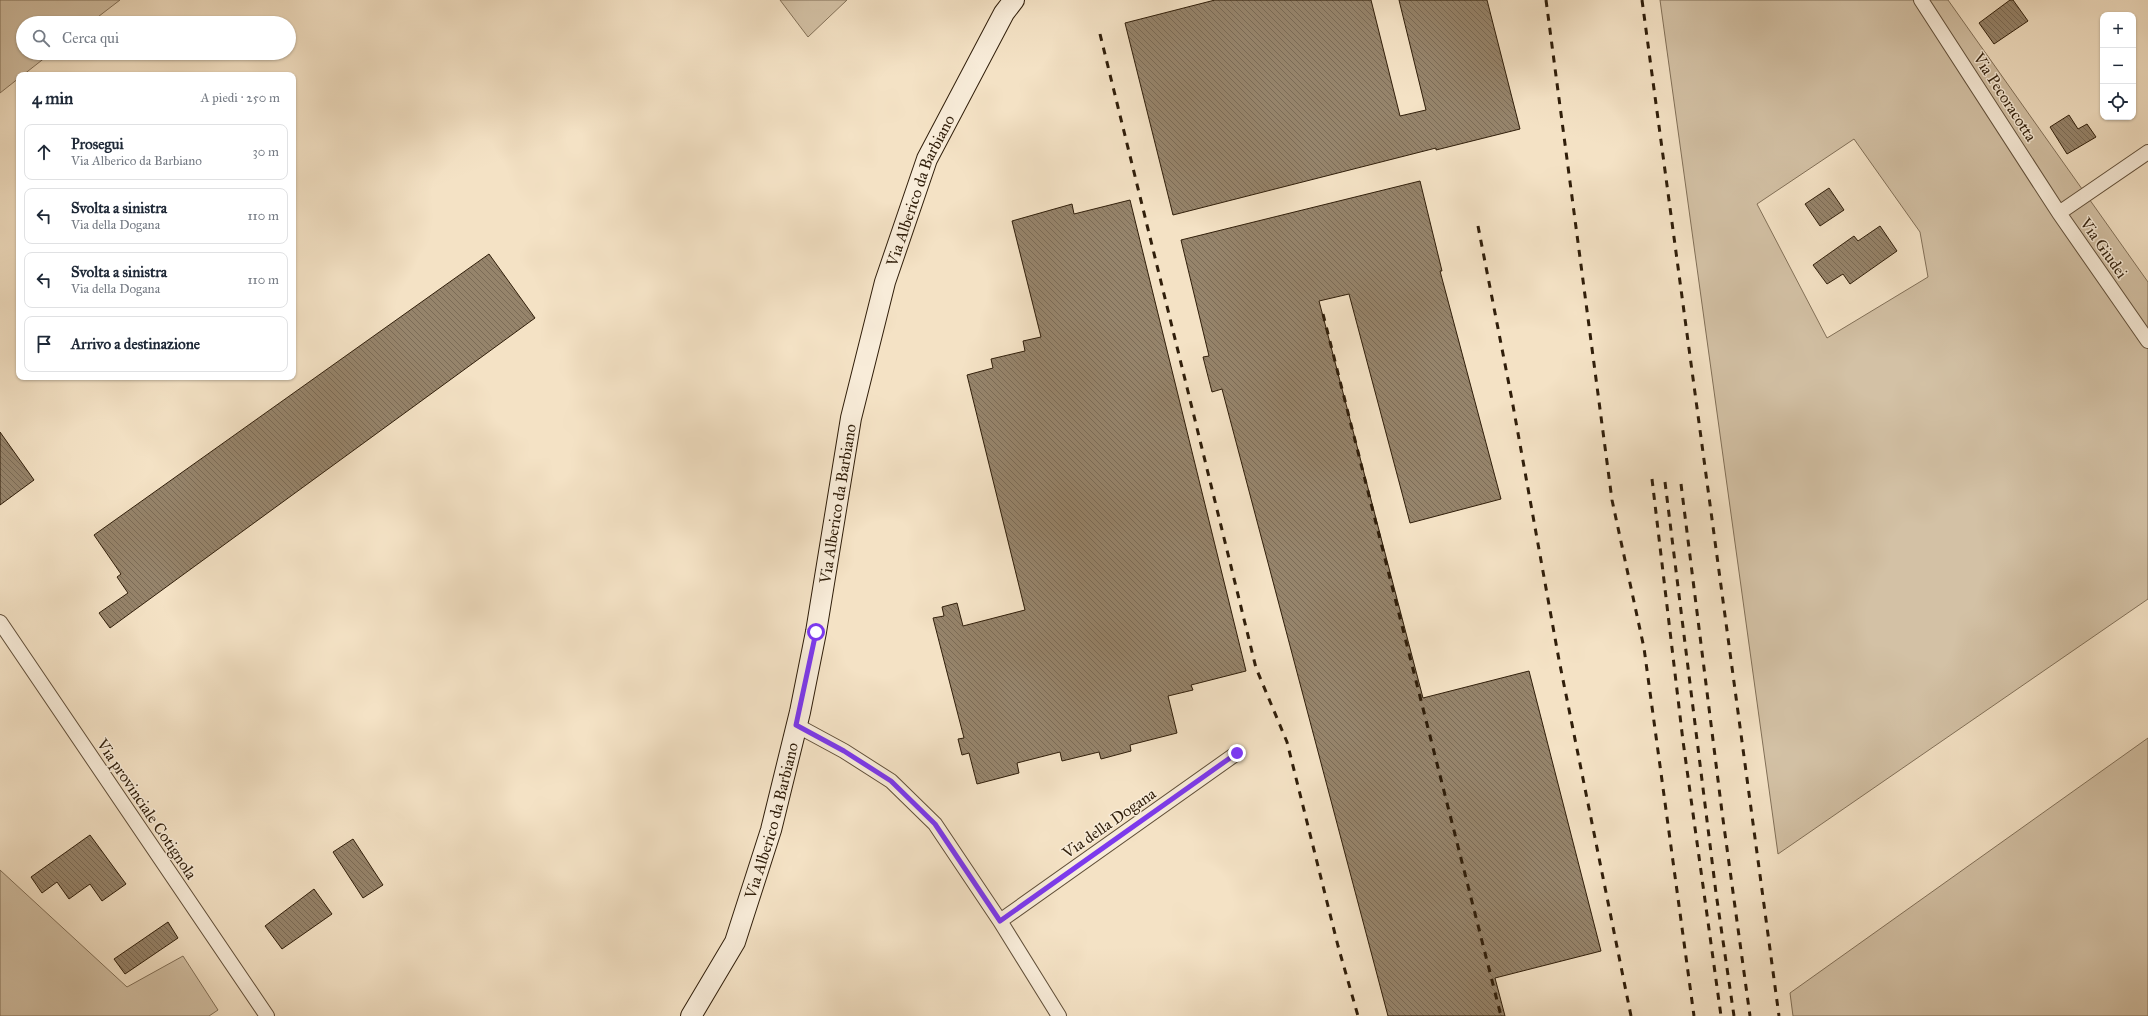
<!DOCTYPE html>
<html lang="it">
<meta charset="utf-8">
<style>
body{margin:0;font-family:"IM FELL Great Primer",serif;background:#f6f6f7;color:#1f2937}
.controls{position:absolute;right:12px;top:12px;display:grid;overflow:hidden;border-radius:8px;box-shadow:0 1px 3px #0004}
.controls button{width:36px;height:36px;display:grid;place-items:center;padding:0;border:0;border-bottom:1px solid #e0e1e3;background:#fff;color:#1f2937;font:20px sans-serif}
.stop{position:absolute;width:12px;height:12px;margin:-9px;border:3px solid #7c3aed;border-radius:50%;background:#fff}
.stop.end{background:#7c3aed;border-color:#fff;box-shadow:0 1px 4px #0008}
.list{margin:0;padding:0;list-style:none}
h2{display:flex;justify-content:space-between;align-items:center;height:52px;margin:0;padding:0 16px;font-size:17px}
h2 small{font-size:13px;font-weight:400;color:#747a83}
.list li{display:grid;grid-template-columns:26px 1fr auto;gap:12px;align-items:center;box-sizing:border-box;height:56px;margin:0 8px 8px;padding:0 8px;border:1px solid #e0e1e3;border-radius:8px}
.list b{display:block;font-size:15px;white-space:nowrap}
.list p{margin:0;font-size:13px;white-space:nowrap;color:#747a83}
.list em{font-size:13px;font-style:normal;color:#747a83}
.icon{flex:none;width:22px;height:22px;fill:none;stroke:currentColor;stroke-width:2;stroke-linecap:round;stroke-linejoin:round}
.map{position:relative;flex:none;width:2148px;height:1016px;overflow:hidden}
.search{position:absolute;background:#fff;box-shadow:0 1px 3px #0004;left:16px;top:16px;width:280px;height:44px;display:flex;align-items:center;gap:10px;box-sizing:border-box;padding:0 14px;border-radius:22px;color:#747a83;font-size:15px}
.panel{position:absolute;background:#fff;box-shadow:0 1px 3px #0004;left:16px;top:72px;width:280px;height:308px;border-radius:8px}
.map>svg:first-child{display:block}
.green{fill:#d3c1a5;stroke:#827058;fill-rule:evenodd}
.building{fill:url(#building-back-hatch);stroke:#301e0a}
.lines{fill:none;stroke-linecap:round;stroke-linejoin:round}
.street-casing{stroke:#614f39;stroke-width:16}
.secondary-casing{stroke:#301e0a;stroke-width:22}
.street{stroke:#f8ecd9;stroke-width:14}
.secondary{stroke:#f8ecd9;stroke-width:20}
.rail{stroke:#301e0a;stroke-width:3;stroke-dasharray:7 7;stroke-linecap:butt}
.route{stroke:#7c3aed;stroke-width:5}
.labels{text-anchor:middle;dominant-baseline:central;stroke-width:3;stroke-linejoin:round;paint-order:stroke}
.street-label{font-size:16px;fill:#301e0a;stroke:#f8ecd9}
</style>
<div class="map">
<svg width="2148" height="1016" viewBox="0 0 2148 1016">
<defs>
<pattern id="building-back-hatch" width="6" height="6" patternUnits="userSpaceOnUse"><rect width="6" height="6" fill="#96846b"/><path d="M-1 5l2 2M0 0l6 6M5-1l2 2" fill="none" stroke="#7b6b56"/></pattern>
</defs>
<rect width="100%" height="100%" fill="#f4e2c5"/>
<filter id="stains"><feTurbulence type="fractalNoise" baseFrequency=".005" numOctaves="4"/><feColorMatrix values="0 0 0 0 .2 0 0 0 0 .09 0 0 0 0 .02 0 0 0 .5 -.17"/></filter>
<radialGradient id="worn" r=".72"><stop offset=".6" stop-color="#630" stop-opacity="0"/><stop offset="1" stop-color="#630" stop-opacity=".3"/></radialGradient>
<!-- green -->
<path class="green" d="M0 0H120L90 23H23V53H51L23 75H19V78L0 93Z
M780 0H847L808 37Z
M1660 0H1948L2148 282V599L1778 854ZM1854 139 1920 232 1928 277 1827 338 1757 204Z
M2148 738V1016H1793L1790 993Z
M0 870 127 987 183 956 218 1010 209 1016H0Z"/>
<!-- building -->
<path class="building" d="M1215 0H1371L1400 116 1426 110 1399 0H1487L1520 129 1436 150V148L1173 215 1125 23Z
M2010 0H2013L2028 21 1994 44 1979 23Z
M2069 115 2078 129 2087 124 2096 137 2067 154 2050 127Z
M1420 181 1442 271H1440L1501 499 1410 523 1349 294 1319 301 1423 698 1529 671 1601 951 1495 978 1505 1016H1388L1222 389 1212 392 1203 357 1209 356 1181 240Z
M1829 188 1844 210 1820 226 1805 204Z
M1130 200 1246 671 1191 685 1193 690 1168 696 1177 733 1130 745 1131 751 1101 759 1099 752 1062 761 1060 752 1017 763 1019 773 977 784 969 753 962 755 958 739 964 738 933 618 944 616 942 607 957 603 963 626 1025 610 967 375 993 368 991 359 1025 351 1023 341 1041 337 1012 221 1072 204 1074 214Z
M1880 226 1897 251 1850 284 1843 274 1827 284 1813 265 1854 236 1858 241Z
M489 254 535 318 110 628 99 613 128 593 117 577 121 574 94 535Z
M0 432 34 480 0 505Z
M90 835 126 884 102 901 90 884 69 899 57 882 42 893 31 877Z
M353 839 383 885 363 898 333 852Z
M314 889 332 914 282 949 265 926Z
M168 922 178 938 125 974 114 959Z"/>
<g class="lines">
<!-- street casing -->
<g class="street-casing">
<path id="street" d="M1921 0 2059 213 2148 341
M2059 213 2148 152
M0 622 267 1016
M796 725 844 751 891 781 935 824 1000 921 1059 1016
M1000 921 1237 753"/>
</g>
<!-- secondary casing -->
<g class="secondary-casing">
<g id="secondary">
<path id="s1" d="M691 1016 735 942 771 830 800 712 816 632 851 418 885 282 927 159 1004 13 1014 0"/>
</g>
</g>
<!-- street -->
<use href="#street" class="street"/>
<!-- secondary -->
<use href="#secondary" class="secondary"/>
<!-- rail -->
<path class="rail" d="M1546 0 1612 500 1644 648 1694 1016
M1642 0 1779 1016
M1100 34 1256 668 1287 742 1338 946 1358 1016
M1478 226 1512 400 1559 660 1631 1016
M1323 314 1501 1016
M1652 479 1683 741 1721 1016
M1665 482 1716 893 1734 1016
M1681 484 1722 812 1750 1016"/>
</g>
<g class="lines">
<!-- route -->
<path class="route" d="M816 632 796 725 844 751 891 781 935 824 1000 921 1237 753"/>
</g>
<g class="labels">
<!-- street labels -->
<g class="street-label">
<text transform="translate(2005 97) rotate(57)">Via Pecoracotta</text>
<text stroke="none"><textPath href="#s1" startOffset="862">Via Alberico da Barbiano</textPath></text>
<text transform="translate(2104 248) rotate(55)">Via Giudei</text>
<text stroke="none"><textPath href="#s1" startOffset="537">Via Alberico da Barbiano</textPath></text>
<text transform="translate(147 809) rotate(56)">Via provinciale Cotignola</text>
<text stroke="none"><textPath href="#s1" startOffset="213">Via Alberico da Barbiano</textPath></text>
<text transform="translate(1109 823) rotate(-35)">Via della Dogana</text>
</g>
</g>
<rect width="100%" height="100%" filter="url(#stains)"/>
<rect width="100%" height="100%" fill="url(#worn)"/>
</svg>
<div class="controls">
<button>+</button>
<button>−</button>
<button><svg class="icon" aria-label="locate" viewBox="0 0 24 24"><circle cx="12" cy="12" r="6"/><path d="M12 2v4M12 18v4M2 12h4M18 12h4"/></svg></button>
</div>
<div class="stop" style="left:816px;top:632px"></div>
<div class="stop end" style="left:1237px;top:753px"></div>
<div class="search"><svg class="icon" aria-label="search" viewBox="0 0 24 24"><circle cx="10" cy="10" r="6"/><path d="M15 15l6 6"/></svg>Cerca qui</div>
<section class="panel">
<h2>4 min<small>A piedi · 250 m</small></h2>
<ul class="list">
<li><svg class="icon" aria-label="ahead" viewBox="0 0 24 24"><path d="M12 20V5M6 11l6-6 6 6"/></svg><div><b>Prosegui</b><p>Via Alberico da Barbiano</p></div><em>30 m</em></li>
<li><svg class="icon" aria-label="left" viewBox="0 0 24 24"><path d="M17 20v-9H6M10 6l-5 5 5 5"/></svg><div><b>Svolta a sinistra</b><p>Via della Dogana</p></div><em>110 m</em></li>
<li><svg class="icon" aria-label="left" viewBox="0 0 24 24"><path d="M17 20v-9H6M10 6l-5 5 5 5"/></svg><div><b>Svolta a sinistra</b><p>Via della Dogana</p></div><em>110 m</em></li>
<li><svg class="icon" aria-label="arrive" viewBox="0 0 24 24"><path d="M6 21V4h12l-3 4 3 4H6"/></svg><div><b>Arrivo a destinazione</b></div></li>
</ul>
</section>
</div>
